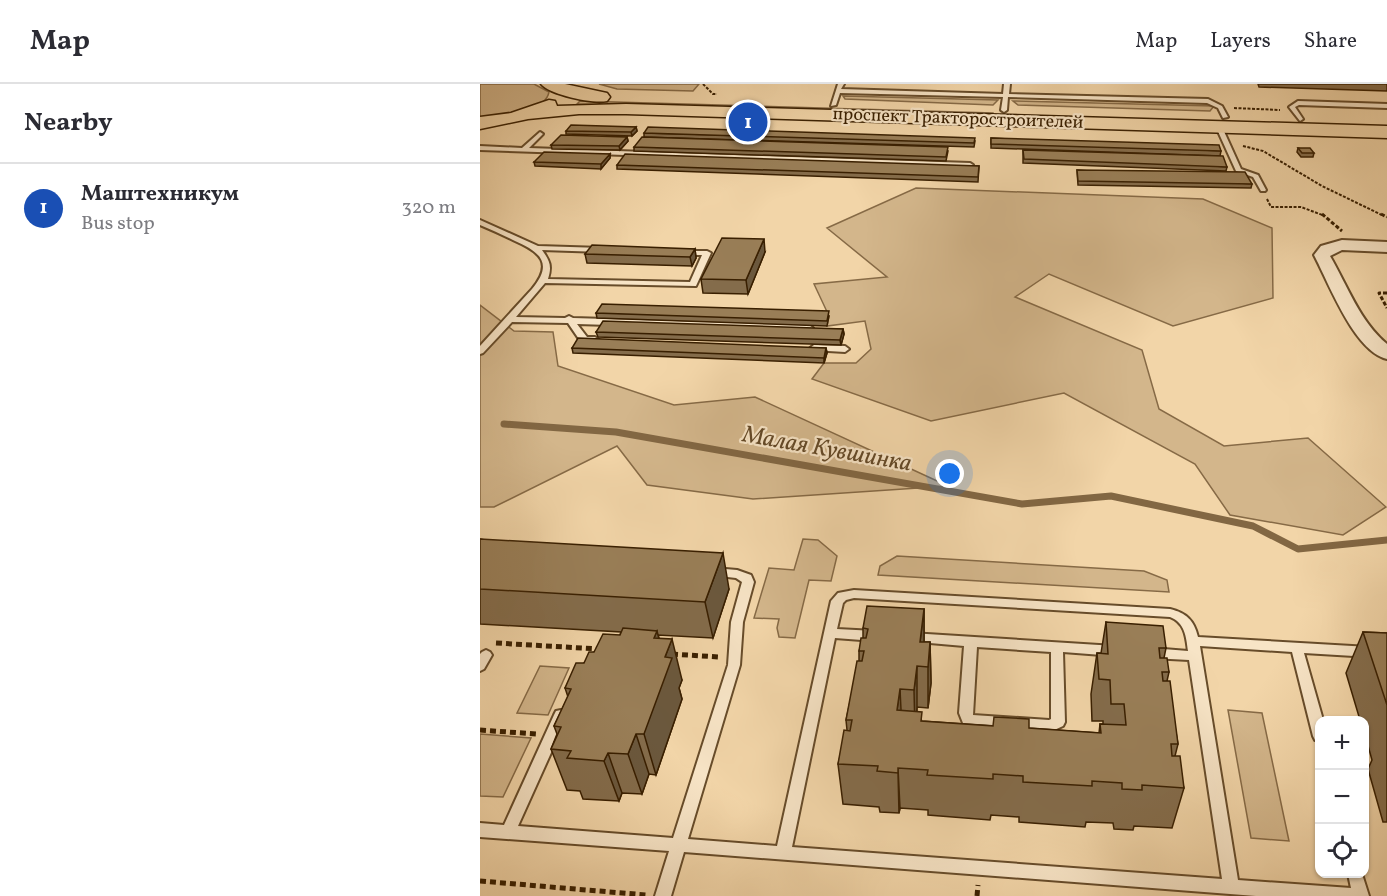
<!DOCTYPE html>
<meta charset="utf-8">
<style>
body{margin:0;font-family:Vollkorn,serif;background:#f2f2f3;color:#2b2b33}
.controls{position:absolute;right:18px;bottom:18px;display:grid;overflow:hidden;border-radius:12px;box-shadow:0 2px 4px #0004}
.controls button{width:54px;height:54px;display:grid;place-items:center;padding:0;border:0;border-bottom:2px solid #e1e1e2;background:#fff;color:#2b2b33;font:30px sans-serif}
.you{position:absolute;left:470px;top:390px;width:21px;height:21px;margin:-15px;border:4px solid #fff;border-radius:50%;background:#1a73e8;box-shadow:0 0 0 9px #1a73e833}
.badge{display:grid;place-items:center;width:39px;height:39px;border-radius:50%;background:#111827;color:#fff;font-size:20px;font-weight:700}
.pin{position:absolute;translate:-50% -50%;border:3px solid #fff;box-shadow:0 2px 6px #0006}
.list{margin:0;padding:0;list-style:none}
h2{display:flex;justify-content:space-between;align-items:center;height:78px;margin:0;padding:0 24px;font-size:26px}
h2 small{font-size:20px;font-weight:400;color:#7c7c81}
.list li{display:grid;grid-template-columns:39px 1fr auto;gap:18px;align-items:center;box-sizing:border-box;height:90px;padding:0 24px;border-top:2px solid #e1e1e2}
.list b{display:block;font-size:22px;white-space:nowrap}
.list p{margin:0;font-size:20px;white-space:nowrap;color:#7c7c81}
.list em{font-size:20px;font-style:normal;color:#7c7c81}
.icon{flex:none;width:33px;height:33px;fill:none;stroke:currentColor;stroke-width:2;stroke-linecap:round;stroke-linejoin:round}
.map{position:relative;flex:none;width:907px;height:812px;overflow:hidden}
header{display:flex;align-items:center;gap:36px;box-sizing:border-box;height:84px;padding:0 30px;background:#fff;border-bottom:2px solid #e1e1e2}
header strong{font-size:28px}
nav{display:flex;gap:33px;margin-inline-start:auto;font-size:21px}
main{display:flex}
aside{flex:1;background:#fff}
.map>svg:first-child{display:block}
.green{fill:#d3b68b;stroke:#866a46;stroke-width:1.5}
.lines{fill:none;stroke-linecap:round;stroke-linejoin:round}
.stream{stroke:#826743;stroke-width:7}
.service-casing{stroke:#674c2a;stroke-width:4}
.minor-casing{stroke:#674c2a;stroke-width:4}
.primary-casing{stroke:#391f00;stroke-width:3}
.path-far2{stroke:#391f00;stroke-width:2;stroke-dasharray:3 1.5;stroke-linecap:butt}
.path-far1{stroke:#391f00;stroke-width:3;stroke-dasharray:4 2;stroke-linecap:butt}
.path{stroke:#391f00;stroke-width:5;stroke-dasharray:6 4;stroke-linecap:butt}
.service{fill:#f7e4c6;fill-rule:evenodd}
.minor{fill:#f7e4c6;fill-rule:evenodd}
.primary{fill:#f2d5a8;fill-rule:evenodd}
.wall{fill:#846c4b;stroke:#391f00;stroke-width:1.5}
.shaded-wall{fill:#6b583d;stroke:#391f00;stroke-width:1.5}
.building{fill:#997e57;stroke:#391f00;stroke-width:1.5}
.labels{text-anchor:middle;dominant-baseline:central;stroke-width:4.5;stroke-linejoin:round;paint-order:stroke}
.far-street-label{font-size:18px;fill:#391f00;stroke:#f7e4c6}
.water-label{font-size:24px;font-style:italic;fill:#644927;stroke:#f7e4c6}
</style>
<header>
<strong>Map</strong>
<nav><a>Map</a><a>Layers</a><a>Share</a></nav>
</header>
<main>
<aside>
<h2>Nearby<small></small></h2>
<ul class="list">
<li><span class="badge" style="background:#1a4fb4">1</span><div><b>Маштехникум</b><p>Bus stop</p></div><em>320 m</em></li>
</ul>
</aside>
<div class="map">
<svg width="907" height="812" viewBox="0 0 907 812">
<rect width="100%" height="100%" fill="#f2d5a8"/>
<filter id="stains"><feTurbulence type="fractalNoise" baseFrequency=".00333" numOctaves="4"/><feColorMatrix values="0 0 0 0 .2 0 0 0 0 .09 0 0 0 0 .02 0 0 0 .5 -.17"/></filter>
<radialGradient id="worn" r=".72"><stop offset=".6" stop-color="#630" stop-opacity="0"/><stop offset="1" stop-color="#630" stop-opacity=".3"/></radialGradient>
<!-- green -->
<path class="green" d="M0 0H54L69 8C65 30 18 32 0 35Z
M119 0H219L213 7 137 5Z
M363 12 518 16 513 21 365 15Z
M100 17 513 29V33L97 20Z
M533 17 734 22 730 27 538 21Z
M436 104 723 115 792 144 793 214 693 242 569 190 535 213 662 266 679 325 744 362 828 354 906 423 863 451 750 431 715 380 584 309 451 337 332 295 344 279H376L391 265 385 237 347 242 349 232 334 200 407 193 347 144Z
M0 221 34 247 73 248 78 282 194 321 275 313 468 402 273 415 167 401 137 362 14 423H0Z
M323 455 338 456 357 472 351 497 329 496 315 554 299 553 297 544 299 535 274 534 289 484 314 486Z
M417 472 664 487 687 496 689 508 398 491 400 482Z
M60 582 89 584 68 631 37 629Z
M748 626 782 629 809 757 771 754Z
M0 650 51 654 23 713 0 712Z"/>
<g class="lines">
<!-- stream -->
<path class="stream" d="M24 340 136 348 542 420 631 412 773 442 818 465 907 456"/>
<!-- service casing -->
<g class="service-casing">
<path id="service" d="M358 0H364L361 5 523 10 524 0H530L529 10 728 15 742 22 748 33 743 34 738 24 727 19 528 13 527 26 524 28 521 26 523 13 360 9 356 21 351 22Z
M818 17 907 20V24L819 21 815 23 823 35 820 37 809 23Z
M739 41 742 43 761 85 778 91 786 106 785 107H781L773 93 756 87 736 43Z
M60 48 63 50 49 64 490 79 493 81 490 83 0 66V62L42 64Z
M0 136 58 162 122 164 126 166 122 168 62 166C70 177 72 182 68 195L210 198 222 171H204L200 169 201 167H227L231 169 216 202 65 199 36 233 85 234 89 232 93 234 329 241 333 244 329 247 97 240 107 253H115L119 256C115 260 106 259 101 258L88 239 32 238 3 269 0 270V262L52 205C74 179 60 168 35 157 23 151 12 146 0 141Z
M334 261 365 262 369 265 365 268 331 266 330 264Z
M234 484 257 486 271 491 274 498 263 538 260 581 208 755 297 762 351 517 358 509 374 506 690 525C706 529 714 536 718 553L907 564V574L824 569 843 636H840V657L835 656 833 652 812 568 720 562 758 796 871 804 868 790H882L889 812H776L204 768 191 812H175L189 767 0 753V739L24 741 74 631 76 627 81 626 86 627 88 631 38 742 193 754 248 581 251 538 262 498 256 494 230 491 228 488 230 485ZM374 514 690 533C705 539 706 552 708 567L671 564 667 566 665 569 667 572 671 574 709 576 742 795 312 763 355 554 395 557 399 555 401 552 399 549 395 547 357 545 363 519 366 516Z
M431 549 635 562 639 564 641 567 639 570 635 572 583 568 585 638 583 642 570 648 494 642 483 639 479 629 484 562 427 557 425 554 427 551ZM497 563 571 568V635L569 636 493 631Z
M6 566 10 568 12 571 4 585 0 587V570L2 568Z"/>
</g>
<!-- minor casing -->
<g class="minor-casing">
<path id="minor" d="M862 156 907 158V168L862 166 850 172C867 201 880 238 907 260V275C874 267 849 199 834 171L841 162Z"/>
</g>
<!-- primary casing -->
<g class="primary-casing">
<path id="primary" d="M61 0H85L127 9 130 13 127 17C113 20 70 11 61 0Z
M69 16 75 17 77 22 146 20 907 42V54L146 30H99L48 35 0 45V33L31 29Z"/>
</g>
<!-- path-far2 -->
<path class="path-far2" d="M223 0 233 10H237
M754 24 800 26
M763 62 783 67 842 102 904 132
M787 115 791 123H821L845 132"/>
<!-- path-far1 -->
<path class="path-far1" d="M842 130 862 147
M901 130 907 133
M907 209H899L907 224"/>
<!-- path -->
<path class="path" d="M16 559 119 565
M192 570 239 573
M0 646 56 650
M0 797 166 811
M497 812 498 801"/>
<!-- service -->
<use href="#service" class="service"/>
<!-- minor -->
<use href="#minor" class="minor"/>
<!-- primary -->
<use href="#primary" class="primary"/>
</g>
<!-- wall -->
<path class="wall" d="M778 0H907V7L779 3Z
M156 43 157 47 152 52 86 50V47Z
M164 49 495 57 494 63 164 53Z
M147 53 148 57 140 66 72 65 71 61Z
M511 54 741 67 740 72 511 64Z
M154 63 468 67 466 77 154 67Z
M818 64 834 69 833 73H821L817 68Z
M543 66 747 83 746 87 543 79Z
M130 70V74L121 85 55 82 54 78Z
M137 81 499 82 498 98 137 85Z
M597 86 772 100 771 104 598 101Z
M215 165 216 174 212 182 107 179 105 170Z
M285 168 268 210 223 209 221 195Z
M116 229 349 232 347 242 117 234Z
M363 245 364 250 361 261 118 253 116 248Z
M92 264H346L347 269 344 279 93 269Z
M0 455 249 505 233 554 178 551 179 554 202 596 199 604 202 615 176 691 169 690 162 710 142 709 139 717 103 715 100 707 87 706 71 665 77 650 74 642 88 613 85 604 104 579 114 568 140 551 141 548 0 540Z
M444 525V558H450L451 599 448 624 437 623V628L442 637 619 649 620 640H623V637H612L611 610 617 569H621L626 538 686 564 684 574 689 588 687 597 698 660 695 672 704 704 692 744 654 742 653 746 634 745 633 739 606 738 605 743 539 738V733L511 731 510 736 448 731V726L420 724 419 729 400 728 399 723 363 720 358 680 367 646 366 636 379 577V567L383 554V544Z
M883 548 907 549V738H903L888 685 892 676 885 651V636H880L866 589Z"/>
<!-- shaded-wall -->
<path class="shaded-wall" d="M156 43 157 47 152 52 151 48Z
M147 53 148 57 140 66 139 62Z
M130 70V74L121 85V80Z
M284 155 285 168 268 210 266 196Z
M215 165 216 174 212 182 210 173Z
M363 245 364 250 361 261 360 256Z
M346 264 347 269 344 279V274Z
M243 469 249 505 233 554 225 518Z
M444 525V566L440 558Z
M177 547 187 586 185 573 192 555 202 596 199 604 202 615 176 691 164 650 174 554Z
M450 558 451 599 448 624V583Z
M437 582V623L435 647 434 606Z
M420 605 422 646 417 626Z
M156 650 169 690 162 710 148 670Z
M128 669 142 709 139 717 124 677Z
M418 684 420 724 419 729 418 689Z"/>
<!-- building -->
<path class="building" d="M91 41 156 43 151 48 86 47Z
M168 43 495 54 494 59 164 49Z
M81 51 147 53 139 62 71 61Z
M162 53 468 63 466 73 154 63Z
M511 54 739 61 741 67 511 60Z
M818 64H830L834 69H822Z
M543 66 743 72 747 83 544 75Z
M64 68 130 70 121 80 54 78Z
M145 70 499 82 498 93 137 81Z
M597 86 765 88 772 100 598 97Z
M242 154 284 155 266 196 221 195Z
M112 161 215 165 210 173 105 170Z
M122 220 349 227 347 237 116 229Z
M123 237 363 245 360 256 116 248Z
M98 254 346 264 344 274 92 264Z
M0 455 243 469 225 518 0 505Z
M387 522 444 525 440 558H450L448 583 437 582 434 606 420 605 417 626 442 628 441 637 513 642 514 633 549 635V644L621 649 620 640 646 641 644 620H631L630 596 619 595 617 569 628 570 626 538 683 542 686 564H679L680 574H687L689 588H682L683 597H690L698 660H691L692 672H700L704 704 662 701V706L642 705V699L612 697V702L543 698V692L513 690V695L447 691 448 686 418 684V689L397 687 398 682 358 680 364 646 370 647 372 636H366L377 577H382L384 567H379L381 554H386L388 545 383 544Z
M143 544 177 547 174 554 192 555 185 573 192 574 164 650H156L148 670 128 669 124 677 87 674 91 667 71 665 81 643 74 642 91 605 85 604 96 579H104L109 568H114L123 550 140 551Z
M883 548 907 549V621Z"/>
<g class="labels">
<!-- far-street labels -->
<g class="far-street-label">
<text transform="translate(478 35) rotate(2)">проспект Тракторостроителей</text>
</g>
<!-- water labels -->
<g class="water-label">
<text transform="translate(347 366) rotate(10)">Малая Кувшинка</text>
</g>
</g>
<rect width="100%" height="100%" filter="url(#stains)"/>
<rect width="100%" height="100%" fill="url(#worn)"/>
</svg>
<div class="controls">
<button>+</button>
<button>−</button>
<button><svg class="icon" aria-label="locate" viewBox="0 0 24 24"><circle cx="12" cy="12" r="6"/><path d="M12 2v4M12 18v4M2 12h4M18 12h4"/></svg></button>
</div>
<div class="you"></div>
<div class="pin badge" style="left:268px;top:38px;background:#1a4fb4">1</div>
</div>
</main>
